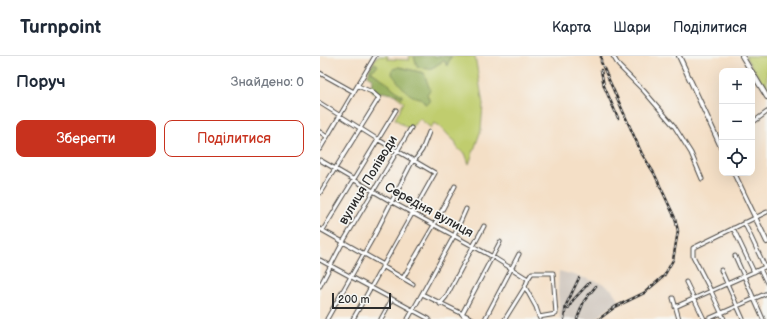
<!DOCTYPE html>
<html lang="uk">
<meta charset="utf-8">
<style>
body{margin:0;font-family:"Balsamiq Sans",sans-serif;background:#f2f2f3;color:#1f2937}
.controls{position:absolute;right:12px;top:12px;display:grid;overflow:hidden;border-radius:8px;box-shadow:0 4px 16px #0002}
.controls button{width:36px;height:36px;display:grid;place-items:center;padding:0;border:0;border-bottom:1px solid #e0e1e3;background:#fff;color:#1f2937;font:20px sans-serif}
.scale{position:absolute;left:12px;bottom:10px;width:59px;box-sizing:border-box;padding-left:4px;border:2px solid #2b2b2b;border-top:0;font-size:11px;line-height:14px;white-space:nowrap;color:#2b2b2b;-webkit-text-stroke:3px #f6f6f2;paint-order:stroke}
.list{margin:0;padding:0;list-style:none}
h2{display:flex;justify-content:space-between;align-items:center;height:52px;margin:0;padding:0 16px;font-size:17px}
h2 small{font-size:13px;font-weight:400;color:#747a83}
.actions{display:flex;gap:8px;padding:12px 16px}
.actions a{flex:1;padding:9px 0;border:1px solid #c8321e;border-radius:8px;text-align:center;font-size:14px;color:#c8321e}
.actions .main{background:#c8321e;color:#fff}
.icon{flex:none;width:22px;height:22px;fill:none;stroke:currentColor;stroke-width:2;stroke-linecap:round;stroke-linejoin:round}
.map{position:relative;flex:none;width:447px;height:263px;overflow:hidden}
header{display:flex;align-items:center;gap:24px;box-sizing:border-box;height:56px;padding:0 20px;background:#fff;border-bottom:1px solid #e0e1e3}
header strong{font-size:19px}
nav{display:flex;gap:22px;margin-inline-start:auto;font-size:14px}
main{display:flex}
aside{flex:1;background:#fff}
.map>svg:first-child{display:block}
.industrial{fill:#ccc2b9}
.green{fill:#c0cd6e;stroke:#767c4c;fill-rule:evenodd}
.forest{fill:#98b061;stroke:#626e46}
.lines{fill:none;stroke-linecap:round;stroke-linejoin:round}
.minor-casing{stroke:#494642;stroke-width:5}
.major-casing{stroke:#494642;stroke-width:6}
.minor{stroke:#fff;stroke-width:3}
.major{stroke:#fff;stroke-width:4}
.rail-casing{stroke:#2b2b2b;stroke-width:2.5}
.rail{stroke:#f6f6f2;stroke-width:1;stroke-dasharray:3;stroke-linecap:butt}
.labels{text-anchor:middle;dominant-baseline:central;stroke-width:3.5;stroke-linejoin:round;paint-order:stroke}
.street-label{font-size:13px;fill:#2b2b2b;stroke:#f6f6f2}
</style>
<header>
<strong>Turnpoint</strong>
<nav><a>Карта</a><a>Шари</a><a>Поділитися</a></nav>
</header>
<main>
<aside>
<h2>Поруч<small>Знайдено: 0</small></h2>
<ul class="list">
</ul>
<div class="actions"><a class="main">Зберегти</a><a>Поділитися</a></div>
</aside>
<div class="map">
<svg width="447" height="263" viewBox="0 0 447 263">
<rect width="100%" height="100%" fill="#f6f6f2"/>
<filter id="ink" filterUnits="userSpaceOnUse"><feTurbulence type="fractalNoise" baseFrequency=".025" numOctaves="2"/><feDisplacementMap in="SourceGraphic" scale="8" xChannelSelector="R" yChannelSelector="G"/><feConvolveMatrix kernelMatrix="1 2 1 2 8 2 1 2 1" color-interpolation-filters="sRGB"/></filter>
<filter id="wash" filterUnits="userSpaceOnUse"><feTurbulence type="fractalNoise" baseFrequency=".012" numOctaves="4" result="noise"/><feDisplacementMap in="SourceGraphic" scale="16" xChannelSelector="R" yChannelSelector="G"/><feGaussianBlur stdDeviation="0.9" result="paint"/><feColorMatrix in="noise" values="0 0 0 0 0 0 0 0 0 0 0 0 0 0 0 0 0 1.4 0 .05"/><feComposite in="paint" operator="in"/></filter>
<g filter="url(#wash)">
<rect width="100%" height="100%" fill="#f4dfc6"/>
<!-- industrial -->
<path class="industrial" d="M239 215 282 227 292 234 300 246 289 252 276 263H240L238 236Z"/>
<!-- green -->
<path class="green" d="M57 0H68L67 3 90 4 88 0H94L97 10C111 15 110 13 123 5H125L126 9 130 4 131 0H155L163 48 161 74 149 108 145 97C139 95 136 91 135 85 127 80 123 70 114 67L111 72 100 63 89 73 75 63 84 46 75 39 80 38 62 23 53 17 51 15 56 11 54 8 51 10ZM79 11 104 17 107 38 105 48Z
M425 0H447V36Z"/>
<!-- forest -->
<path class="forest" d="M94 0H131L127 10 125 5H123C110 13 111 15 97 10Z
M56 7 58 10 51 15C54 19 60 21 64 24 70 29 75 35 82 39V42L78 39 62 36 58 39C49 35 52 31 52 22L48 20C49 14 50 9 56 7Z
M79 11 104 17 110 34 107 38 110 46 105 48 101 42C88 42 79 27 72 18L73 13Z"/>
</g>
<g filter="url(#ink)">
<g class="lines">
<!-- minor casing -->
<g class="minor-casing">
<path id="minor" d="M293 0 299 10 324 35 354 70 371 97 382 123
M0 17 34 36
M0 47 57 83 115 117 33 263
M432 67 447 56
M0 76 7 81
M0 93 55 0
M0 104 72 146 173 201 208 223
M0 137 59 42 52 36 38 30
M424 166 445 211
M413 172 434 216
M0 173 62 208V210L93 228
M3 174 76 54
M415 200 443 263
M0 204 109 263
M440 213 447 227
M401 214 423 263
M83 222 114 169 135 130
M366 226 384 263
M0 230 23 186 91 72
M205 231 216 251 220 263
M102 238 153 263
M353 242 359 263
M120 248 126 241 164 170
M355 251 447 210
M7 263 55 178 93 104H95L102 94 109 76
M61 263 72 243
M88 263 134 180 146 153
M146 263 142 258 180 186
M165 263 199 198
M185 263 205 231 208 223 212 217H233L236 258 219 261
M388 263 447 237
M404 263 391 235 373 200V192L447 156"/>
</g>
<!-- major casing -->
<g class="major-casing">
<path id="major" d="M359 0 402 93
M422 0 431 15
M432 16 447 41
M414 117 447 186"/>
</g>
<!-- minor -->
<use href="#minor" class="minor"/>
<!-- major -->
<use href="#major" class="major"/>
<!-- rail casing -->
<g class="rail-casing">
<path id="rail" d="M281 14 284 30 298 62
M248 253 253 244 269 227
M244 263 246 249 259 222
M257 263 264 245 276 230
M279 263 295 251 324 237 344 220 353 204 358 175 355 162 334 117 322 98 281 6V0"/>
</g>
<!-- rail -->
<use href="#rail" class="rail"/>
</g>
</g>
<g class="labels">
<!-- street labels -->
<g class="street-label">
<text transform="translate(48 124) rotate(-59)">вулиця Поліводи</text>
<text transform="translate(109 154) rotate(29)">Середня вулиця</text>
</g>
</g>
</svg>
<div class="controls">
<button>+</button>
<button>−</button>
<button><svg class="icon" aria-label="locate" viewBox="0 0 24 24"><circle cx="12" cy="12" r="6"/><path d="M12 2v4M12 18v4M2 12h4M18 12h4"/></svg></button>
</div>
<div class="scale">200 m</div>
</div>
</main>
